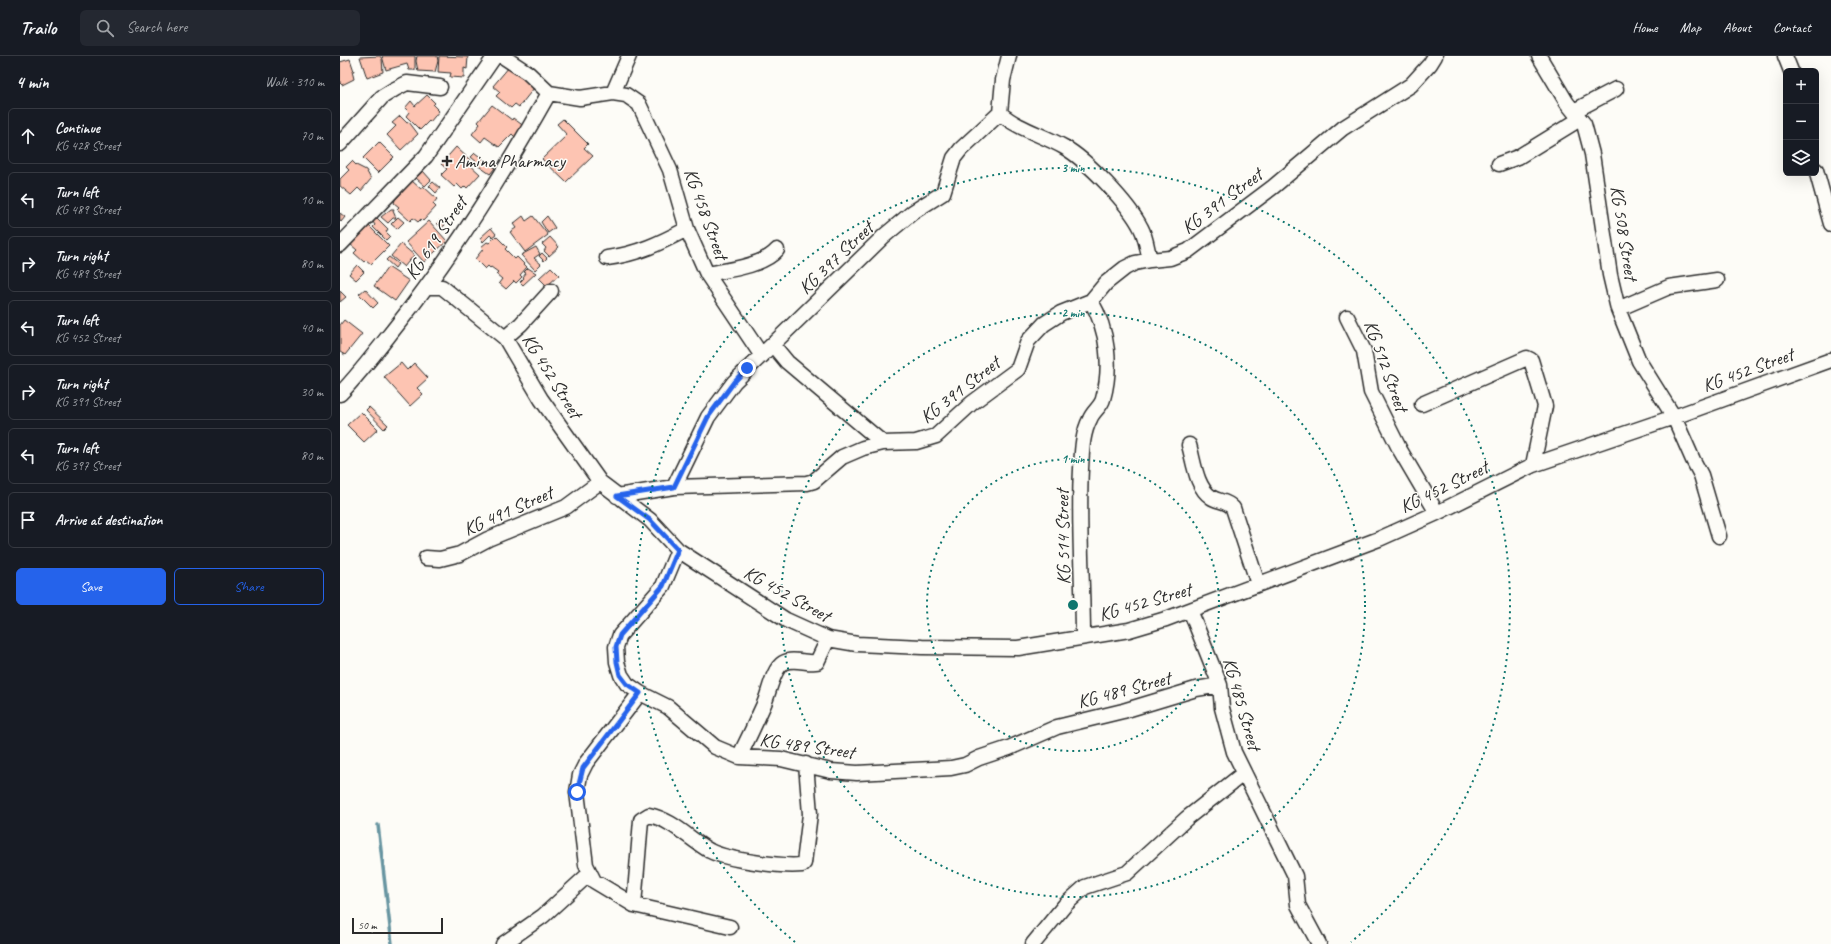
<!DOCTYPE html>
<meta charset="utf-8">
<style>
body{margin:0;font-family:Caveat,sans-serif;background:#242831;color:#f1f3f6}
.controls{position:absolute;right:12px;top:12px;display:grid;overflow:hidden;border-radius:6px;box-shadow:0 4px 16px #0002}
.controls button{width:36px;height:36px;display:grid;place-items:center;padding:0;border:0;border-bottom:1px solid #363941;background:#171b24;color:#f1f3f6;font:20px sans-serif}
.scale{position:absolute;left:12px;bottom:10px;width:91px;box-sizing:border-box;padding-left:4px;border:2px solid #2b2b2b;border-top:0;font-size:11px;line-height:14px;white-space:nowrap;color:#2b2b2b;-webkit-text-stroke:3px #fdfcf7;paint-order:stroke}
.stop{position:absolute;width:12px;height:12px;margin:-9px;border:3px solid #2563eb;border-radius:50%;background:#fff}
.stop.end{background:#2563eb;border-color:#fff;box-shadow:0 1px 4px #0008}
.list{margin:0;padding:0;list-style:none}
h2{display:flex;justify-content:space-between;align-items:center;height:52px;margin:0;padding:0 16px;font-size:17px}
h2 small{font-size:13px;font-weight:400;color:#9ea1a6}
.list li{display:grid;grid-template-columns:26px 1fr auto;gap:12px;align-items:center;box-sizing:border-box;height:56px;margin:0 8px 8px;padding:0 8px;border:1px solid #363941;border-radius:6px}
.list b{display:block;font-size:15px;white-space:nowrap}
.list p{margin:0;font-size:13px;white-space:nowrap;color:#9ea1a6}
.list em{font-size:13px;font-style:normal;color:#9ea1a6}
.actions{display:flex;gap:8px;padding:12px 16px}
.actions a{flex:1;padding:9px 0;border:1px solid #2563eb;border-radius:6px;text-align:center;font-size:14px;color:#2563eb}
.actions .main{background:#2563eb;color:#fff}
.icon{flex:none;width:22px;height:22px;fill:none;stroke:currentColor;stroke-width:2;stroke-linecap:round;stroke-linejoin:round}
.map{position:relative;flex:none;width:1491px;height:888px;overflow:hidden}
header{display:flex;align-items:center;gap:24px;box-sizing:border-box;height:56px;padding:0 20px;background:#171b24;border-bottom:1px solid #363941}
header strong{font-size:19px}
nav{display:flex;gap:22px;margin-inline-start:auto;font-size:14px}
.search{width:280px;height:36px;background:#242831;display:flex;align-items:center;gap:10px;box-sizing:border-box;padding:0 14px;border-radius:6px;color:#9ea1a6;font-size:15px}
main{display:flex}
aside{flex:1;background:#171b24}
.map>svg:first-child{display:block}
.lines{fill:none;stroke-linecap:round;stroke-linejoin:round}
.stream{stroke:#6895a1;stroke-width:3.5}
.building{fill:#fdc4b2;stroke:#2b2b2b}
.street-casing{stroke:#2b2b2b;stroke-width:17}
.street{stroke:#fdfcf7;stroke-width:14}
.route{stroke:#2563eb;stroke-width:5}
.ring{fill:none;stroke:#0f766e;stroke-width:2;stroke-dasharray:2 4}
.poi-dot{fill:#2b2b2b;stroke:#fdfcf7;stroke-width:1.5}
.labels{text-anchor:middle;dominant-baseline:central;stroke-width:3;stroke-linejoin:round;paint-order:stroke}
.poi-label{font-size:19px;fill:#2b2b2b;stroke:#fdfcf7;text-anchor:start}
.street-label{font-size:19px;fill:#2b2b2b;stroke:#fdfcf7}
.centre{fill:#0f766e;stroke:#fdfcf7;stroke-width:2}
.ring-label{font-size:12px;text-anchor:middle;font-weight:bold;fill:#0f766e;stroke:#fdfcf7;stroke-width:3;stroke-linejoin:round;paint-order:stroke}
</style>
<header>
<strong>Trailo</strong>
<div class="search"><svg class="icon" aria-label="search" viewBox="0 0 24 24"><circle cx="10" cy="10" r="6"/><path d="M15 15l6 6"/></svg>Search here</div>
<nav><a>Home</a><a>Map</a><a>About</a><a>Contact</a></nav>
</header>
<main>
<aside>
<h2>4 min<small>Walk · 310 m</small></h2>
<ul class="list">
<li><svg class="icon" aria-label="ahead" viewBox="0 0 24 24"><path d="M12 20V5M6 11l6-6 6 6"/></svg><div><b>Continue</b><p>KG 428 Street</p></div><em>70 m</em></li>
<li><svg class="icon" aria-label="left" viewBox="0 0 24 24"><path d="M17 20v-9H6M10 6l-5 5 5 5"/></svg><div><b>Turn left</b><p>KG 489 Street</p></div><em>10 m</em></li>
<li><svg class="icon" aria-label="right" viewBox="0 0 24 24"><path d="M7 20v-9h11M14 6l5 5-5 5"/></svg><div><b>Turn right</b><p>KG 489 Street</p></div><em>80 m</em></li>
<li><svg class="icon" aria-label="left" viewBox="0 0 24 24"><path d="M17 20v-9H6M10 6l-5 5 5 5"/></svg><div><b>Turn left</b><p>KG 452 Street</p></div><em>40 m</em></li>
<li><svg class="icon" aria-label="right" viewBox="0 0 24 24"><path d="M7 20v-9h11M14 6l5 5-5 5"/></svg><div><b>Turn right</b><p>KG 391 Street</p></div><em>30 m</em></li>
<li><svg class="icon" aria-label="left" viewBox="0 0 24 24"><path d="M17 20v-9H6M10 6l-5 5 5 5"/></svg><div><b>Turn left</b><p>KG 397 Street</p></div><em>80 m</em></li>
<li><svg class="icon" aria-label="arrive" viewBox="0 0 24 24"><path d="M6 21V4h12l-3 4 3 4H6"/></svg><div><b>Arrive at destination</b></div></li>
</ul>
<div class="actions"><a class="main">Save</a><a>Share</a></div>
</aside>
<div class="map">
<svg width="1491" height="888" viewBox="0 0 1491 888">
<rect width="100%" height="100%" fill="#fdfcf7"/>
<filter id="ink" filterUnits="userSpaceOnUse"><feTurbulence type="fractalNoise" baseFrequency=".025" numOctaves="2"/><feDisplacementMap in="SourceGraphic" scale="8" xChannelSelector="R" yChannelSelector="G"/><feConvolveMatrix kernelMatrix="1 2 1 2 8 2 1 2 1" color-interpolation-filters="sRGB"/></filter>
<g filter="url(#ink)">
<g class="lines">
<!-- stream -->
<path class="stream" d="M38 769 52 888"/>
</g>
<!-- building -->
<path class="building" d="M40 0 42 3 43 16 27 22 20 1Z
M42 0H75V14H69L67 8 46 14Z
M77 0H97L98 5 95 16 78 15 76 5Z
M99 0 128 1 127 13 124 12V22L110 21 111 17 98 16Z
M10 3 14 15H12L14 23 2 29 0 27V6Z
M169 11 194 32 179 51 175 48 171 52 156 40 160 36 153 30Z
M87 39 95 47 93 49 99 55 90 66 89 65 80 74 66 60 69 56 65 52 71 45 75 50Z
M152 49 172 64 173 62 185 71 176 82 172 78 159 91 145 81 141 86 132 78 140 68 138 66Z
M60 60 67 67 69 66 78 78 61 94 47 79 56 70 52 67Z
M223 63 248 88 244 92 253 100 226 126 202 103 227 79 217 68Z
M39 86 54 101 38 117 23 102Z
M116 91 131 105 129 108 140 118 127 132 125 130 122 133 117 128 114 131 101 119 107 113 101 108Z
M135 97 155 112 150 118 137 109 138 107 131 101Z
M12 105 16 109 26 114 31 123 21 135 18 132 11 139 0 130V123L9 114 6 111Z
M83 115 91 124 85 130 76 122Z
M72 125 81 133 83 130 97 143 93 148 96 151 83 165 81 163 78 166 73 162 70 165 57 153 59 151 54 147 55 144Z
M93 126 100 132 96 137 89 130Z
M51 153H54L53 155 56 162H53L48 167 41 161Z
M0 157 5 161 1 166 0 165Z
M183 160 186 165 193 160 208 179 185 196 170 176 176 172 173 168Z
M207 160 215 172 208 177 201 166Z
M58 161 64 166 57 173 51 168Z
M37 162 48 173 46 176 50 180 46 184 33 171 35 169 33 166Z
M100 164 105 169 101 172 97 167Z
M89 165 107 185 84 206 66 186Z
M29 170 49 190 31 208 26 204 24 206 14 197 17 194 10 188Z
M151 172 156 178 152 181 150 179 143 186 140 182Z
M156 180 167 191 165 193 175 203 177 201 187 211 180 219 182 221 176 227 174 225 166 233 159 227 162 223 156 218 158 216 151 211 150 212 148 210 145 213 135 203 143 193 141 191 147 186 149 187Z
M210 181 219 191 209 200 204 195 206 192 202 188Z
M61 188 74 199 64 211 51 200Z
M196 191 200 198 194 202 201 208 195 214 181 199Z
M202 197 207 202 204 205 199 200Z
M49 201 58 208 55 212 46 204Z
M17 209 24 216 16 224 9 218Z
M48 211 69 225 55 245 34 230Z
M211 211 219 219 207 230 199 222Z
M188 212 196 217 183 229 180 226 184 222 183 221 186 217 184 216Z
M25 233 38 247 33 252 19 238Z
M0 235 6 241 0 246Z
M4 264 22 278 5 299 0 296V269Z
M61 307 67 314 74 307 88 322 77 332 83 338 70 350 44 321Z
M29 351 48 369 44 373 26 354Z
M21 356 38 373 24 386 7 369Z"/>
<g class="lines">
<!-- street casing -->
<g class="street-casing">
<path id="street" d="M162 0 188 17 209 37 240 42 273 37 286 39 299 48 330 114 347 173 367 218 422 300
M1199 0 1227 47 1244 68 1252 98 1270 219 1278 253 1299 305 1334 361 1353 404 1361 419 1379 480
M1445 0 1451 15
M273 37 289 0
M1234 55 1276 33
M660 57C678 73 703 79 724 91 747 104 789 148 801 172 806 181 807 193 810 204
M0 88 42 41 55 33 67 27 100 31
M1159 108 1178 101 1240 63
M1476 114 1491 168
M0 189 86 100 155 0
M267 202C298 198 320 187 347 173
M367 218C388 214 423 210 437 194
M87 231H102L165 282 201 343 260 426 310 464 338 494 446 564 488 583 517 588 582 591 678 592 789 574 826 563 1039 483 1097 457 1193 409 1334 361 1491 304
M1278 253 1329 231 1377 224
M1007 261 1024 295 1031 336 1060 394 1097 457
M165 282 181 268 211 235
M433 289 447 306 543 387
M0 338C21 316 39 292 58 268 115 196 164 117 209 37
M1082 348 1187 302 1191 304 1205 350 1193 409
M849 389C854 406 856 431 871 441 878 446 886 444 893 452L918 528
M334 431 368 361 394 326 544 180 573 156 603 137 614 102 621 93 660 57 663 24 669 0
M277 440 334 431 467 427 474 425 502 401 523 392 543 387 576 386 596 380 632 347 678 313 688 285 704 268 721 257 751 245 766 227 785 212 795 207 810 204 830 202 848 195 933 131 1003 72 1071 29 1090 8 1095 0
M338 494 323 530 280 579 276 591 277 606 281 619 287 628 300 637 328 651 375 691 399 701 441 703 491 715 517 717 611 712 625 709 639 702 669 692 717 671 783 655 856 633 880 629
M86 502 100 503 120 498 148 483 226 451 260 426
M850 554 880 629 882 652 894 696 955 820 958 849 979 888
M743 581C743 526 738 469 741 413 742 396 742 378 750 363 753 355 761 351 763 343 772 311 768 274 751 245
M300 637 246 707 240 719 237 736 246 809 254 825 294 849 390 871
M399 701C408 683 416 666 424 648 429 637 433 613 443 607 453 601 467 608 477 606L488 583
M294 849 301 764 309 759C333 764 349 783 370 795 388 804 441 811 462 809L464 807 470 758 466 708
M163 888 203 860 249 818
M693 888 725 849 736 839 745 831 787 817 847 762 904 717"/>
</g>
<!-- street -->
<use href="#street" class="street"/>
</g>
</g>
<g class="lines" filter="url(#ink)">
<!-- route -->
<path class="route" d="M237 736 243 712 300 637 287 628 280 619 277 606 276 591 280 579 323 530 338 494 310 464 277 440 334 431 368 361 394 326 407 312"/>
</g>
<!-- distance rings -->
<g class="ring">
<circle cx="733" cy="549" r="146"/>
<circle cx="733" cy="549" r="292"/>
<path d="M455 886A437 437 0 1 1 1011 886"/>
</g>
<!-- markers -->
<path class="poi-dot" d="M105 99h4v4h4v4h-4v4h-4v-4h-4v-4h4z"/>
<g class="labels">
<!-- poi labels -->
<g class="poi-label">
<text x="115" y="105">Amina Pharmacy</text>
</g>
<!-- street labels -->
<g class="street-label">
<text transform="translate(882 145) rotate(-37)">KG 391 Street</text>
<text transform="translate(366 158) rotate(70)">KG 458 Street</text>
<text transform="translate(1284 177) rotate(81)">KG 508 Street</text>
<text transform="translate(96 182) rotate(-56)">KG 619 Street</text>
<text transform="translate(496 202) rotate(-44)">KG 397 Street</text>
<text transform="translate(1046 310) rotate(70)">KG 512 Street</text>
<text transform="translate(1408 314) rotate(-20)">KG 452 Street</text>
<text transform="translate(212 320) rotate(58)">KG 452 Street</text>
<text transform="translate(620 334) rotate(-38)">KG 391 Street</text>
<text transform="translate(1104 431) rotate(-26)">KG 452 Street</text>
<text transform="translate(168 455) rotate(-24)">KG 491 Street</text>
<text transform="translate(723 481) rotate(-91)">KG 514 Street</text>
<text transform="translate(447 538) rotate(29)">KG 452 Street</text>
<text transform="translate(805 546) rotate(-16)">KG 452 Street</text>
<text transform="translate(784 634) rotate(-15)">KG 489 Street</text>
<text transform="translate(902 648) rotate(74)">KG 485 Street</text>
<text transform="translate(467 690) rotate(8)">KG 489 Street</text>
</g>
</g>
<circle cx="733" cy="549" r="6" class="centre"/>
<g class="ring-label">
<text x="733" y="116">3 min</text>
<text x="733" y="261">2 min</text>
<text x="733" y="407">1 min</text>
</g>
</svg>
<div class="controls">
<button>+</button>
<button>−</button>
<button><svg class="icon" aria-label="layers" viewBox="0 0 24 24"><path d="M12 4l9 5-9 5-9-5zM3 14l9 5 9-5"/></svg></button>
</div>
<div class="scale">50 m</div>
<div class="stop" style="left:237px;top:736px"></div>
<div class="stop end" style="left:407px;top:312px"></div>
</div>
</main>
